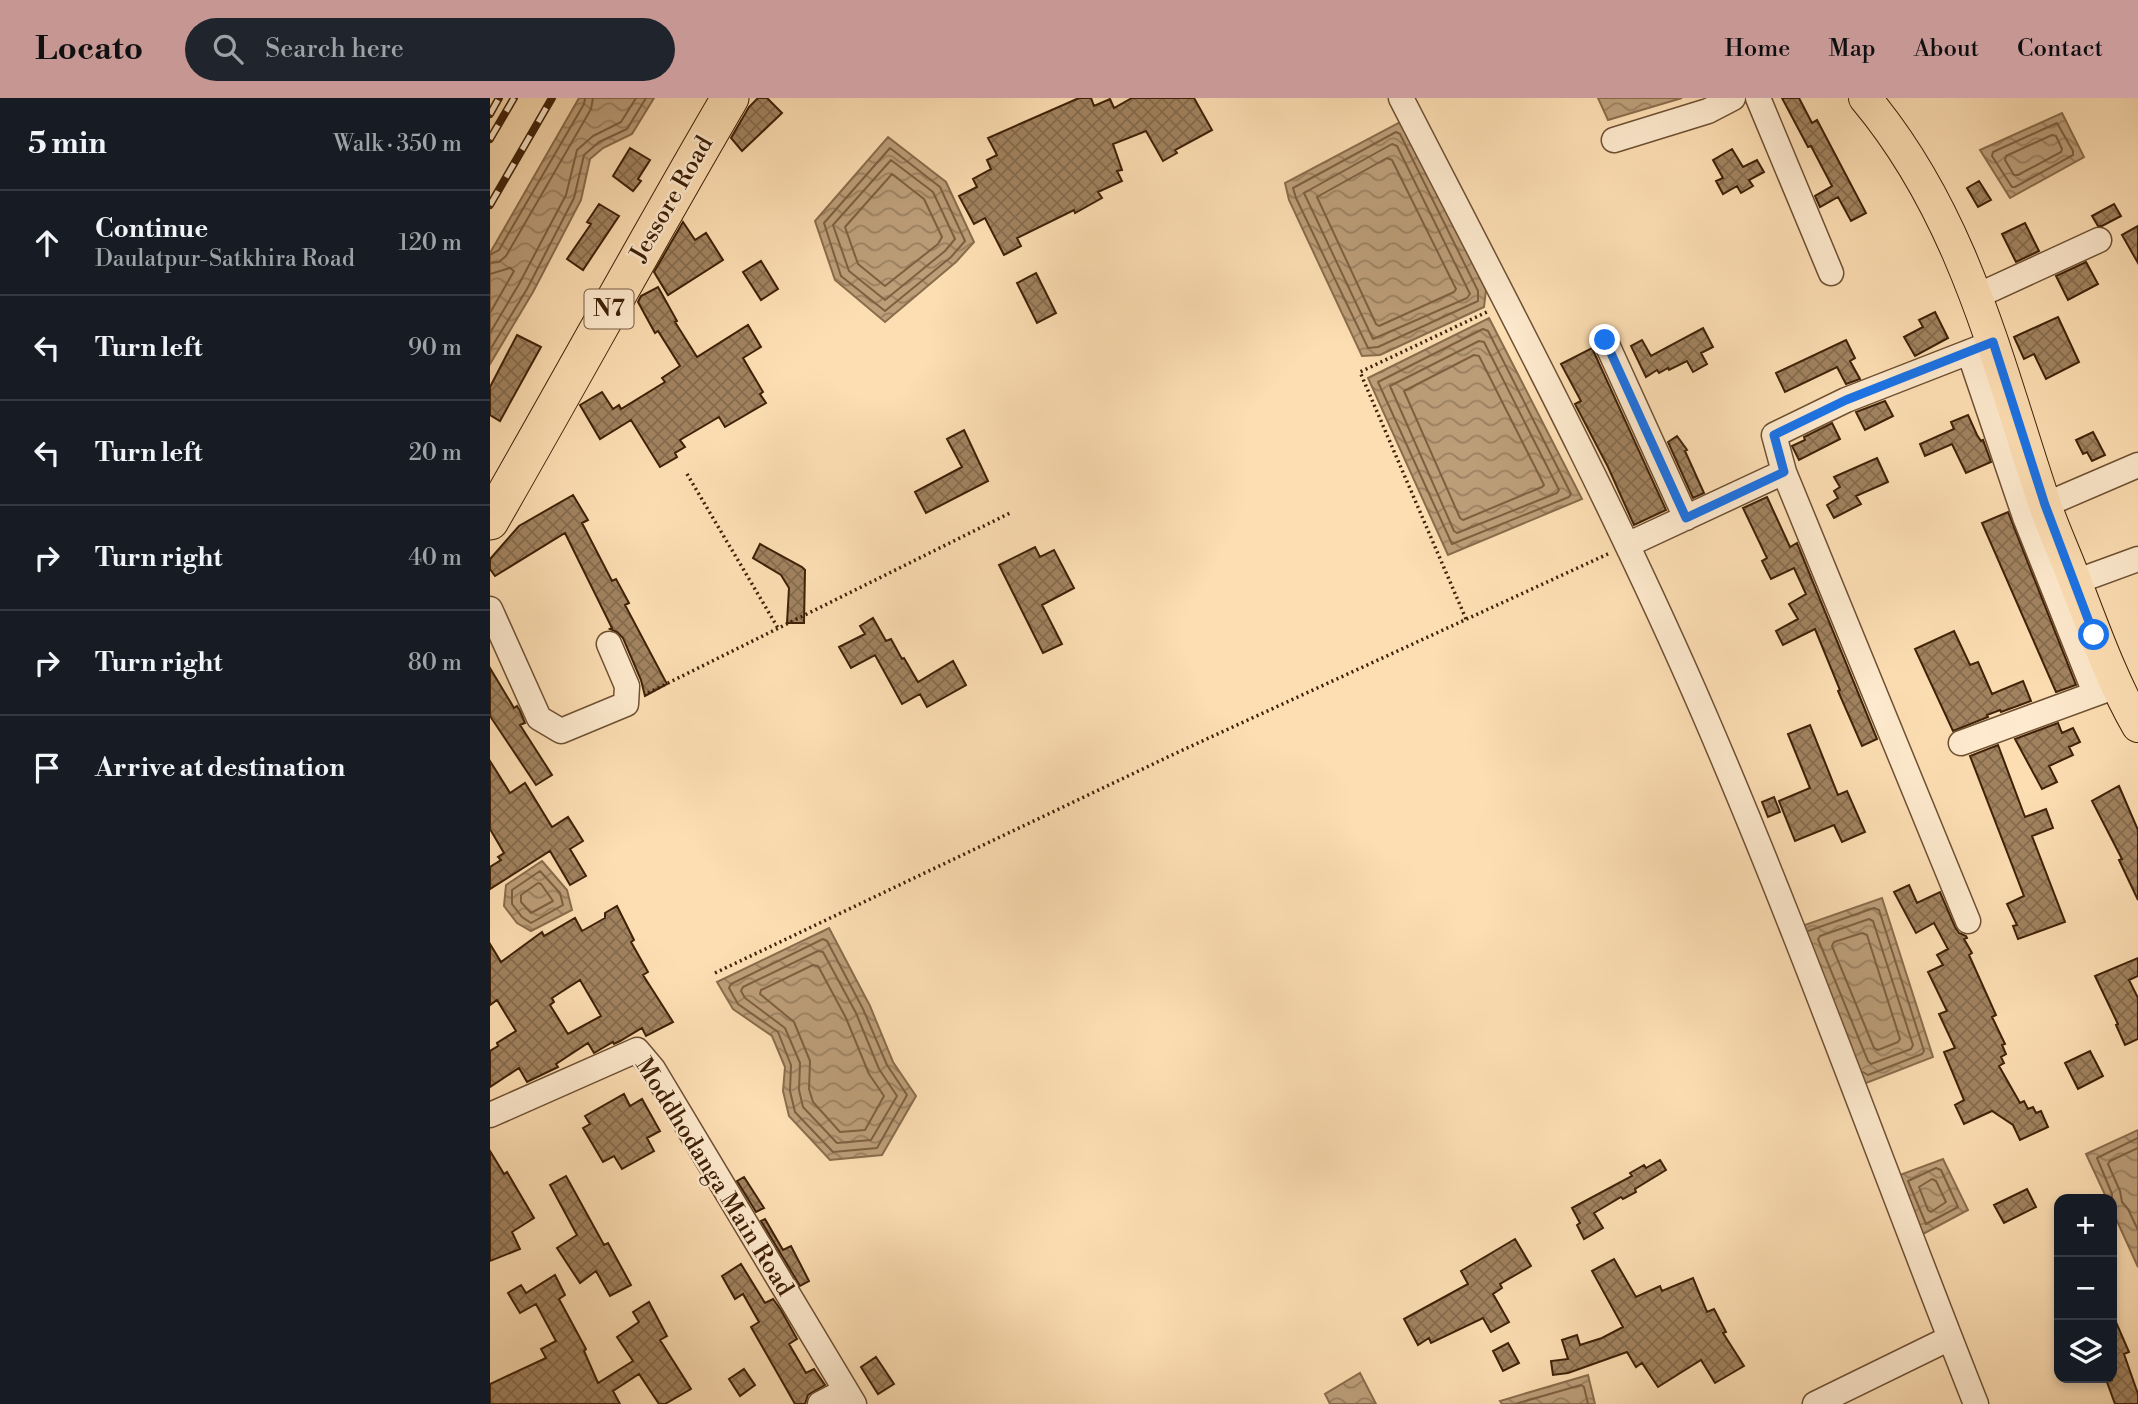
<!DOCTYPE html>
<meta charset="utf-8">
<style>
body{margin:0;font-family:"Libre Bodoni",serif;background:#20242c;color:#f1f3f6}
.controls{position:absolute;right:21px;bottom:21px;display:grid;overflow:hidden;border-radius:14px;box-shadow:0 4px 10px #0003}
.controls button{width:63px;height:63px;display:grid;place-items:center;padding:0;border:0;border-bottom:2px solid #363941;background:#171b24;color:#f1f3f6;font:35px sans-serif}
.stop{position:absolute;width:21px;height:21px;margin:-16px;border:5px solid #1a73e8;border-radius:50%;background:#fff}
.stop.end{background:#1a73e8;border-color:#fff;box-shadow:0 2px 7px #0008}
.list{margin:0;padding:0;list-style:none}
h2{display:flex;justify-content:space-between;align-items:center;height:91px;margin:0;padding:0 28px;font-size:30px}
h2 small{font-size:23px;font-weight:400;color:#9ea1a6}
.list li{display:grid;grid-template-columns:46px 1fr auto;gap:21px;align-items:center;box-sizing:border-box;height:105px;padding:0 28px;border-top:2px solid #363941}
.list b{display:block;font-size:26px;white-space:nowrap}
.list p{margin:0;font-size:23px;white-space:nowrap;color:#9ea1a6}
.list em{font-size:23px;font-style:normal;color:#9ea1a6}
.icon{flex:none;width:38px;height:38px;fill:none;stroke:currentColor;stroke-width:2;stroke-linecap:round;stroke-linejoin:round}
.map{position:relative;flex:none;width:1648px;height:1306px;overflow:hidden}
header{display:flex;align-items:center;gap:42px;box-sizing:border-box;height:98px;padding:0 35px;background:#c59692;color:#111}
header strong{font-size:33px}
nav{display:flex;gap:38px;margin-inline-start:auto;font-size:24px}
.search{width:490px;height:63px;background:#20242c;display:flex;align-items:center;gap:18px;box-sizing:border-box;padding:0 24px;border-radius:38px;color:#9ea1a6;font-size:26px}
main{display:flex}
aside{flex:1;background:#171b24}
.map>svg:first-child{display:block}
.water{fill:url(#water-waves);stroke:#8a6c4b;stroke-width:2}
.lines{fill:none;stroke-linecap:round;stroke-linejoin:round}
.shore{stroke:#7e6040;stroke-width:2}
.building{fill:url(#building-cross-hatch);stroke:#3f2107;stroke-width:2;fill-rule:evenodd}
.minor-casing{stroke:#6e5032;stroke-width:27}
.major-casing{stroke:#3f2107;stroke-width:34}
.highway-casing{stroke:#3f2107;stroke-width:39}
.path{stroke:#3f2107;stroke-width:3.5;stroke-dasharray:2 3.5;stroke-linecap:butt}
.minor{stroke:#feeace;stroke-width:24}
.major{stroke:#fddeb3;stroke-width:32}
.highway{stroke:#fddeb3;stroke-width:37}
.rail-casing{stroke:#3f2107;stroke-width:8}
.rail{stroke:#feeace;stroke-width:5;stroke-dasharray:16;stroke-linecap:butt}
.route{stroke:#1a73e8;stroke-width:9}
.labels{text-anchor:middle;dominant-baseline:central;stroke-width:5;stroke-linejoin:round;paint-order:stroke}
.shield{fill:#feeace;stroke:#785d43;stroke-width:2}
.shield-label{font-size:23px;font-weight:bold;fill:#3f2107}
.street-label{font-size:24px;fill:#3f2107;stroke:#feeace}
</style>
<header>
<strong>Locato</strong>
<div class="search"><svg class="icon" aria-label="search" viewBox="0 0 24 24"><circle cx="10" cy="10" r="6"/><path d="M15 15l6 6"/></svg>Search here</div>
<nav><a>Home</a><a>Map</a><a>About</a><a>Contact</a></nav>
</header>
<main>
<aside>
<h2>5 min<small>Walk · 350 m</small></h2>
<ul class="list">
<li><svg class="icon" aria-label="ahead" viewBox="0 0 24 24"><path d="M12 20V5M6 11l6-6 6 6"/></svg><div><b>Continue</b><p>Daulatpur-Satkhira Road</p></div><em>120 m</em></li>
<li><svg class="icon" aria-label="left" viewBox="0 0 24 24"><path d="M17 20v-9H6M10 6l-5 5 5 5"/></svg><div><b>Turn left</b></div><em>90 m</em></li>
<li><svg class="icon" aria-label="left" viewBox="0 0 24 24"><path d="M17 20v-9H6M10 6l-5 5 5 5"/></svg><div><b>Turn left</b></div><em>20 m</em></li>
<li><svg class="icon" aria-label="right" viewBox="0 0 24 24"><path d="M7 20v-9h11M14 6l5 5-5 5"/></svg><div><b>Turn right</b></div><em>40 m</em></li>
<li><svg class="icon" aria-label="right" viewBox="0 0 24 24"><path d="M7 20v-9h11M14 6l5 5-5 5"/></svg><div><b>Turn right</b></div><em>80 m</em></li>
<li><svg class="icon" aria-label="arrive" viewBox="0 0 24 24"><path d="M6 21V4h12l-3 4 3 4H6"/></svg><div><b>Arrive at destination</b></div></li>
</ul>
</aside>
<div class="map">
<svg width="1648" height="1306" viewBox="0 0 1648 1306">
<defs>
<pattern id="water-waves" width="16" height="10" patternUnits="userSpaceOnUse" patternTransform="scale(1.75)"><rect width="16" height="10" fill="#bc9e79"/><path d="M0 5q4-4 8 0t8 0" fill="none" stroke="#9a8061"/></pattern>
<pattern id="building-cross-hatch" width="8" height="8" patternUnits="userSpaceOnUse" patternTransform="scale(1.75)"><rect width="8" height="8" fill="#a28360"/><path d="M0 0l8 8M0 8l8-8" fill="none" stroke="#856b4d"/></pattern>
</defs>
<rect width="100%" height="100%" fill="#fddeb3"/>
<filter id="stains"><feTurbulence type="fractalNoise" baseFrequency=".00286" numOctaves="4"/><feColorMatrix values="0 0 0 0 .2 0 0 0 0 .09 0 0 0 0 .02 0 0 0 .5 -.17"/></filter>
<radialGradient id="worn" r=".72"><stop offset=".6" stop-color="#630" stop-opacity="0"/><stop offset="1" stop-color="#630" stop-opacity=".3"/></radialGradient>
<!-- water -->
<path class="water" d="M89 0H164L142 36 113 50 100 61 91 102 43 194 0 266V155Z
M1108 0H1192L1118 22Z
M1572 15 1594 59 1520 100 1490 52Z
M912 23 996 192 994 209 890 257 872 258 799 102 795 85Z
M398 39 456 84 484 144 466 164 395 224 345 182 325 123Z
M999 220 1092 401 958 457 878 280Z
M52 763 77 792 82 812 41 833 27 825 14 808 16 787Z
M1392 800 1443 959 1371 987 1306 830Z
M339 830 380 908 403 964 426 998 392 1057 340 1062 299 1018 293 993 295 969 282 938 243 911 227 884Z
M1648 1032V1169L1622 1112V1101H1617L1596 1056Z
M1453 1061 1478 1112 1431 1137 1407 1078Z
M870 1275 886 1306H840L835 1296Z
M1098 1277 1105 1306H1012L1010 1303Z"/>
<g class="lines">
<!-- shore -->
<path class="shore" d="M1567 25 1583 53V57L1525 89H1522L1502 58 1503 54Z
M906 34 910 36 988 193V203L888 249 878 250 806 100 803 90Z
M1562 37 1566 38 1572 51 1571 54 1528 77H1524L1515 62 1516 58Z
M902 46 907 48 980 196 977 200 883 241 814 95Z
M400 50 450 89 475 143 461 159 395 213 351 178 334 125Z
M897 60 902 62 966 191 964 194 889 228 886 226 827 99Z
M401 62 443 94 465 141 455 153 395 202 359 173 343 127Z
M402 76 434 101 452 139 448 146 395 188 368 166 355 129Z
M0 157 9 152 94 6 95 0
M0 165 9 164 16 158 101 11 103 0
M0 176 20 170 24 173 0 215
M993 231 998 233 1081 396 1079 399 962 446 888 284Z
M0 235 29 186 76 97 87 52 103 38 131 24 146 0
M989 243 994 244 1069 392 1067 395 967 435 964 433 900 288Z
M0 252 37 191 84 100 94 57 109 44 137 31 156 0
M984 257 989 258 1054 387 1052 389 973 422 970 420 914 293Z
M50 773 70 795 73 807 41 825 32 819 22 806V792Z
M48 785 51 786 63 803 41 815 31 804V797Z
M1379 821 1383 823 1423 947 1421 951 1381 966 1378 963 1328 841 1330 838Z
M1318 833 1384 810 1389 812 1434 953 1432 956 1378 977 1373 974
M1372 835 1377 837 1410 941 1408 944 1388 952 1384 950 1342 848 1344 844Z
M333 841 337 843 373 911 397 967 417 997 387 1050 343 1054 305 1014 300 993 301 967 288 934 248 906 239 890 241 886Z
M328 853 333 854 366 915 389 971 407 998 381 1042 347 1045 313 1009 309 992 310 965 295 930 255 900 251 893 253 889Z
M323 867 328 868 356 920 379 976 394 998 375 1032 350 1034 323 1004 319 991 320 963 304 924 270 896 271 892Z
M1648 1050 1620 1063 1618 1066 1630 1093 1632 1104 1638 1111 1648 1132
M1446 1070 1451 1072 1468 1109 1436 1126 1418 1083Z
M1442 1081 1446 1083 1456 1104 1441 1114 1438 1112 1429 1089Z
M1622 1103V1096L1607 1060 1648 1040
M1025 1306 1091 1287 1094 1289 1098 1306"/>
</g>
<!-- building -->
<path class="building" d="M268 0H277L292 15 252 53 241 40 259 9Z
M589 0H601L604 8 620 1 624 10 642 0H704L722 32 685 52 687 55 673 63 656 33 623 46 632 72 627 73 632 83 608 94 612 100 585 115 584 112 527 140 531 148 514 157 495 120 484 126 469 98 487 89 483 81 501 71 497 62 507 57 498 40Z
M1292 0H1309L1322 25 1327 22 1376 115 1361 123 1348 99 1330 109 1325 98 1342 88 1321 48 1318 49Z
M140 50 160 62 148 81 151 83 143 93 123 78Z
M1242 51 1253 69 1267 62 1274 74 1259 82 1263 88 1251 95 1247 88 1233 96 1226 83 1233 80 1223 62Z
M1489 83 1501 102 1488 109 1477 90Z
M109 106 129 118 93 172 77 161 101 126 97 124Z
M1624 106 1631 118 1612 128H1608L1602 118Z
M193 124 205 142 216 135 233 162 178 197 164 174Z
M1535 125 1549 153 1526 164 1512 136Z
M1648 128V165L1632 137Z
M271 163 288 191 271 202 253 174Z
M1596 164 1608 186 1578 202 1566 178Z
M546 175 566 215 547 225 527 185Z
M168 189 187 223 185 224 207 259 258 227 271 249 253 260 273 294 270 296 276 305 235 329 229 319 190 342 195 349 185 355 187 359 170 369 141 322 110 341 90 307 112 294 123 311 129 307 131 311 175 284 172 280 190 268 168 233 165 235 148 204 151 198Z
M1445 214 1458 240 1425 258 1414 239 1433 229 1429 222Z
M1568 219 1589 264 1556 281 1544 256 1534 261 1524 239Z
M1213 230 1223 249 1211 255 1217 266 1203 274 1197 263 1179 272 1178 270 1169 275 1167 272 1156 279 1141 248 1152 242 1161 258Z
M27 237 51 249 10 323 0 317V289Z
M1356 242 1365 260 1360 263 1370 281 1356 286 1347 269 1295 294 1286 275Z
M1102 250 1176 412 1144 427 1118 369 1085 306 1091 303 1071 266Z
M1395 303 1403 318 1375 332 1366 314Z
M1478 317 1487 337 1491 343 1493 342 1501 364 1476 375 1462 346 1435 358 1430 346 1464 331 1461 324Z
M1342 325 1350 341 1309 362 1302 348 1315 342 1314 339Z
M474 332 498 383 436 415 425 394 472 369 457 341Z
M1603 334 1615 357 1602 363 1597 354 1593 356 1586 342Z
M1187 338 1197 352 1195 353 1214 395 1203 400 1178 344Z
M1387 360 1398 384 1366 398 1371 406 1344 420 1337 407 1348 400 1344 393 1350 389 1344 379Z
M83 397 98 422 92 425 122 483 126 481 139 505 135 507 177 586 155 598 151 582 133 540 127 534 120 531 122 530 75 435 5 478 0 471V461L29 428Z
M1277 399 1300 449 1307 445 1387 641 1372 648 1348 593 1350 592 1325 531 1293 547 1286 533 1308 521 1299 506 1316 496 1304 470 1281 481 1272 463 1277 460 1253 410Z
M1518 414 1586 587 1566 594 1492 425Z
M270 446 312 469 315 472 314 525H297L299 490 291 477 263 460Z
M545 449 550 459 564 452 584 490 552 507 572 546 553 555 509 467Z
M383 520 396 543 401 541 412 561 414 560 428 584 463 563 476 587 437 609 430 596 412 606 385 557 361 570 349 549 375 536 370 528Z
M1464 533 1480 567 1488 564 1502 596 1533 583 1541 603 1511 614 1510 612 1497 617 1498 619 1463 633 1425 551Z
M0 570 24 610 27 608 30 613 35 625 30 627 62 677 46 687 0 618Z
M1568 625 1572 635 1583 630 1590 644 1579 649 1583 657 1559 668 1567 684 1552 691 1525 641Z
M1320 627 1348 697 1357 693 1375 734 1352 744 1344 727 1305 743 1289 703 1320 690 1298 636Z
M1508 647 1535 719 1556 711 1563 730 1542 738 1575 824 1528 841 1523 828 1527 827 1517 806 1534 798 1480 658Z
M0 663 20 695 35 685 62 729 78 719 93 743 80 751 96 778 80 787 60 753 0 791V769L11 762 8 759 14 755 0 731Z
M1629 688 1648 732V802L1629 762 1632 761 1602 703Z
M1284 699 1290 714 1278 719 1272 704Z
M1419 787 1427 805 1450 794 1465 829 1469 835 1476 838 1477 840 1474 841 1482 855 1479 857 1506 917 1502 919 1515 946 1512 947 1516 956 1511 959 1514 965 1509 968 1530 1005 1534 1003 1538 1011 1543 1009 1546 1015 1551 1013 1558 1029 1530 1042 1523 1027 1502 1013 1474 1026 1465 1007 1474 1002 1454 954 1465 950 1449 916 1457 913 1438 874 1453 867 1447 857 1458 851 1444 825 1426 835 1404 794Z
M127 808 144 842 141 844 158 874 153 877 183 924 156 938 152 930 130 943 124 946 123 944 104 955 98 945 66 966 68 969 37 984 29 970 0 989V953L8 948 7 945 26 933 7 902 0 907V846L11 864 52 834 54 838 85 820 92 833 115 820V815ZM90 882 111 918 78 936 60 907 64 904 62 900Z
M1648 860V878L1639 882 1648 900V941L1635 947 1626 927 1628 926 1605 878Z
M1600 953 1613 978 1588 991 1575 965Z
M134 996 140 1008 152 1001 170 1033 157 1040 164 1053 132 1071 124 1058 113 1064 93 1030 100 1026 95 1018Z
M0 1053 14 1076 17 1074 44 1120 22 1134 30 1151 0 1163Z
M1170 1062 1176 1072 1145 1091 1146 1094 1133 1101 1131 1099 1104 1115 1113 1130 1094 1141 1087 1127 1090 1125 1082 1110 1142 1078 1140 1075 1154 1067 1156 1070Z
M76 1078 114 1147 118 1145 141 1187 120 1198 106 1173 90 1185 67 1150 87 1137 60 1087Z
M254 1079 274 1110 266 1114 247 1083Z
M1537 1091 1546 1109 1514 1125 1504 1107Z
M275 1121 293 1152 301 1148 319 1183 310 1188 271 1123Z
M1025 1141 1041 1168 1010 1186 1012 1190 1003 1196 1019 1224 1001 1234 993 1220 941 1245 939 1240 928 1247 914 1221 978 1186 971 1173Z
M1124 1161 1146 1199 1170 1188 1172 1193 1203 1180 1217 1214 1224 1211 1236 1234 1233 1235 1254 1268 1225 1285 1211 1262 1168 1289 1152 1265 1146 1269 1137 1254 1078 1275 1063 1277 1061 1263 1078 1261 1072 1242 1087 1237 1090 1247 1112 1240 1133 1229 1102 1173Z
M251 1166 275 1205 283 1201 291 1212 307 1241 299 1246 316 1275 324 1271 335 1287 318 1297 315 1306H305L261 1229 269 1224 253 1196 245 1201 232 1178Z
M65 1177 75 1197 69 1201 96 1251 94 1253 108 1285 143 1263 127 1239 149 1224 143 1214 159 1204 177 1238 170 1242 201 1291 175 1306H169L149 1276 123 1293 130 1306H0V1286L56 1260 51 1251 66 1243 46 1206 30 1215 18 1195 31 1187 36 1195Z
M1622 1215 1639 1254 1634 1256 1648 1296V1306H1625L1617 1284 1622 1282Z
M1018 1245 1029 1265 1013 1273 1003 1253Z
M386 1259 404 1286 388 1296 371 1269Z
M254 1271 265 1287 250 1298 239 1281Z"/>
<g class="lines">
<!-- minor casing -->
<g class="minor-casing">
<path id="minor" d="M911 0C1016 204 1124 407 1215 618 1313 845 1395 1077 1486 1306
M1268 0 1341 175
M1124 42 1218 13 1243 0
M1487 198 1609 142
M1115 242 1196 420
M1479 254 1535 419 1605 595
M1294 374 1284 337 1356 302 1492 249
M1555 407 1648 367
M1137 447 1294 374 1478 823
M1585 484 1648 461
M0 511 49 620 71 633 136 606 137 588 119 546
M1471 645 1621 590
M0 1017 147 952 163 971 364 1306
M330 1306 355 1293
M1325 1306 1460 1240"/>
</g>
<!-- major casing -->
<g class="major-casing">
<path id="major" d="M1375 0C1474 118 1506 261 1554 404 1563 431 1575 456 1585 483 1604 532 1622 583 1648 628"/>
</g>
<!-- highway casing -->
<g class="highway-casing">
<path id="highway" d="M0 423C81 282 158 140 240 0"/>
</g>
<!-- path -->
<path class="path" d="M197 376 288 530
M976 521 870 274 999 213
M158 595 520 415
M225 875 682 657 1120 455"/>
<!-- minor -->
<use href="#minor" class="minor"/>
<!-- major -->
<use href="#major" class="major"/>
<!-- highway -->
<use href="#highway" class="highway"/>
<!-- rail casing -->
<g class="rail-casing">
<path id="rail" d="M0 16 9 0
M0 41 24 0
M0 107 62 0"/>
</g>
<!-- rail -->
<use href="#rail" class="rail"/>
</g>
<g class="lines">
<!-- route -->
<path class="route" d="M1115 242 1196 420 1294 374 1284 337 1356 302 1503 244 1555 407 1604 537"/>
</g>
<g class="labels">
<!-- shield labels -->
<rect class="shield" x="94.5" y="191.5" width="49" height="39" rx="5"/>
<g class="shield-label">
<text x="119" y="211">N7</text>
</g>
<!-- street labels -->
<g class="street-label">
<text transform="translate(182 101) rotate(-60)">Jessore Road</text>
<text transform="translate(224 1079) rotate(58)">Moddhodanga Main Road</text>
</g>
</g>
<rect width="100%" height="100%" filter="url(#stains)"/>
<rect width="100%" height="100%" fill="url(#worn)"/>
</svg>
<div class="controls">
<button>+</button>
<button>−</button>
<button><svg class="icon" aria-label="layers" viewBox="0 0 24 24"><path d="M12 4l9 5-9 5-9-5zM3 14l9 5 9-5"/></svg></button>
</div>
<div class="stop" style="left:1604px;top:537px"></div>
<div class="stop end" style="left:1115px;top:242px"></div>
</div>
</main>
